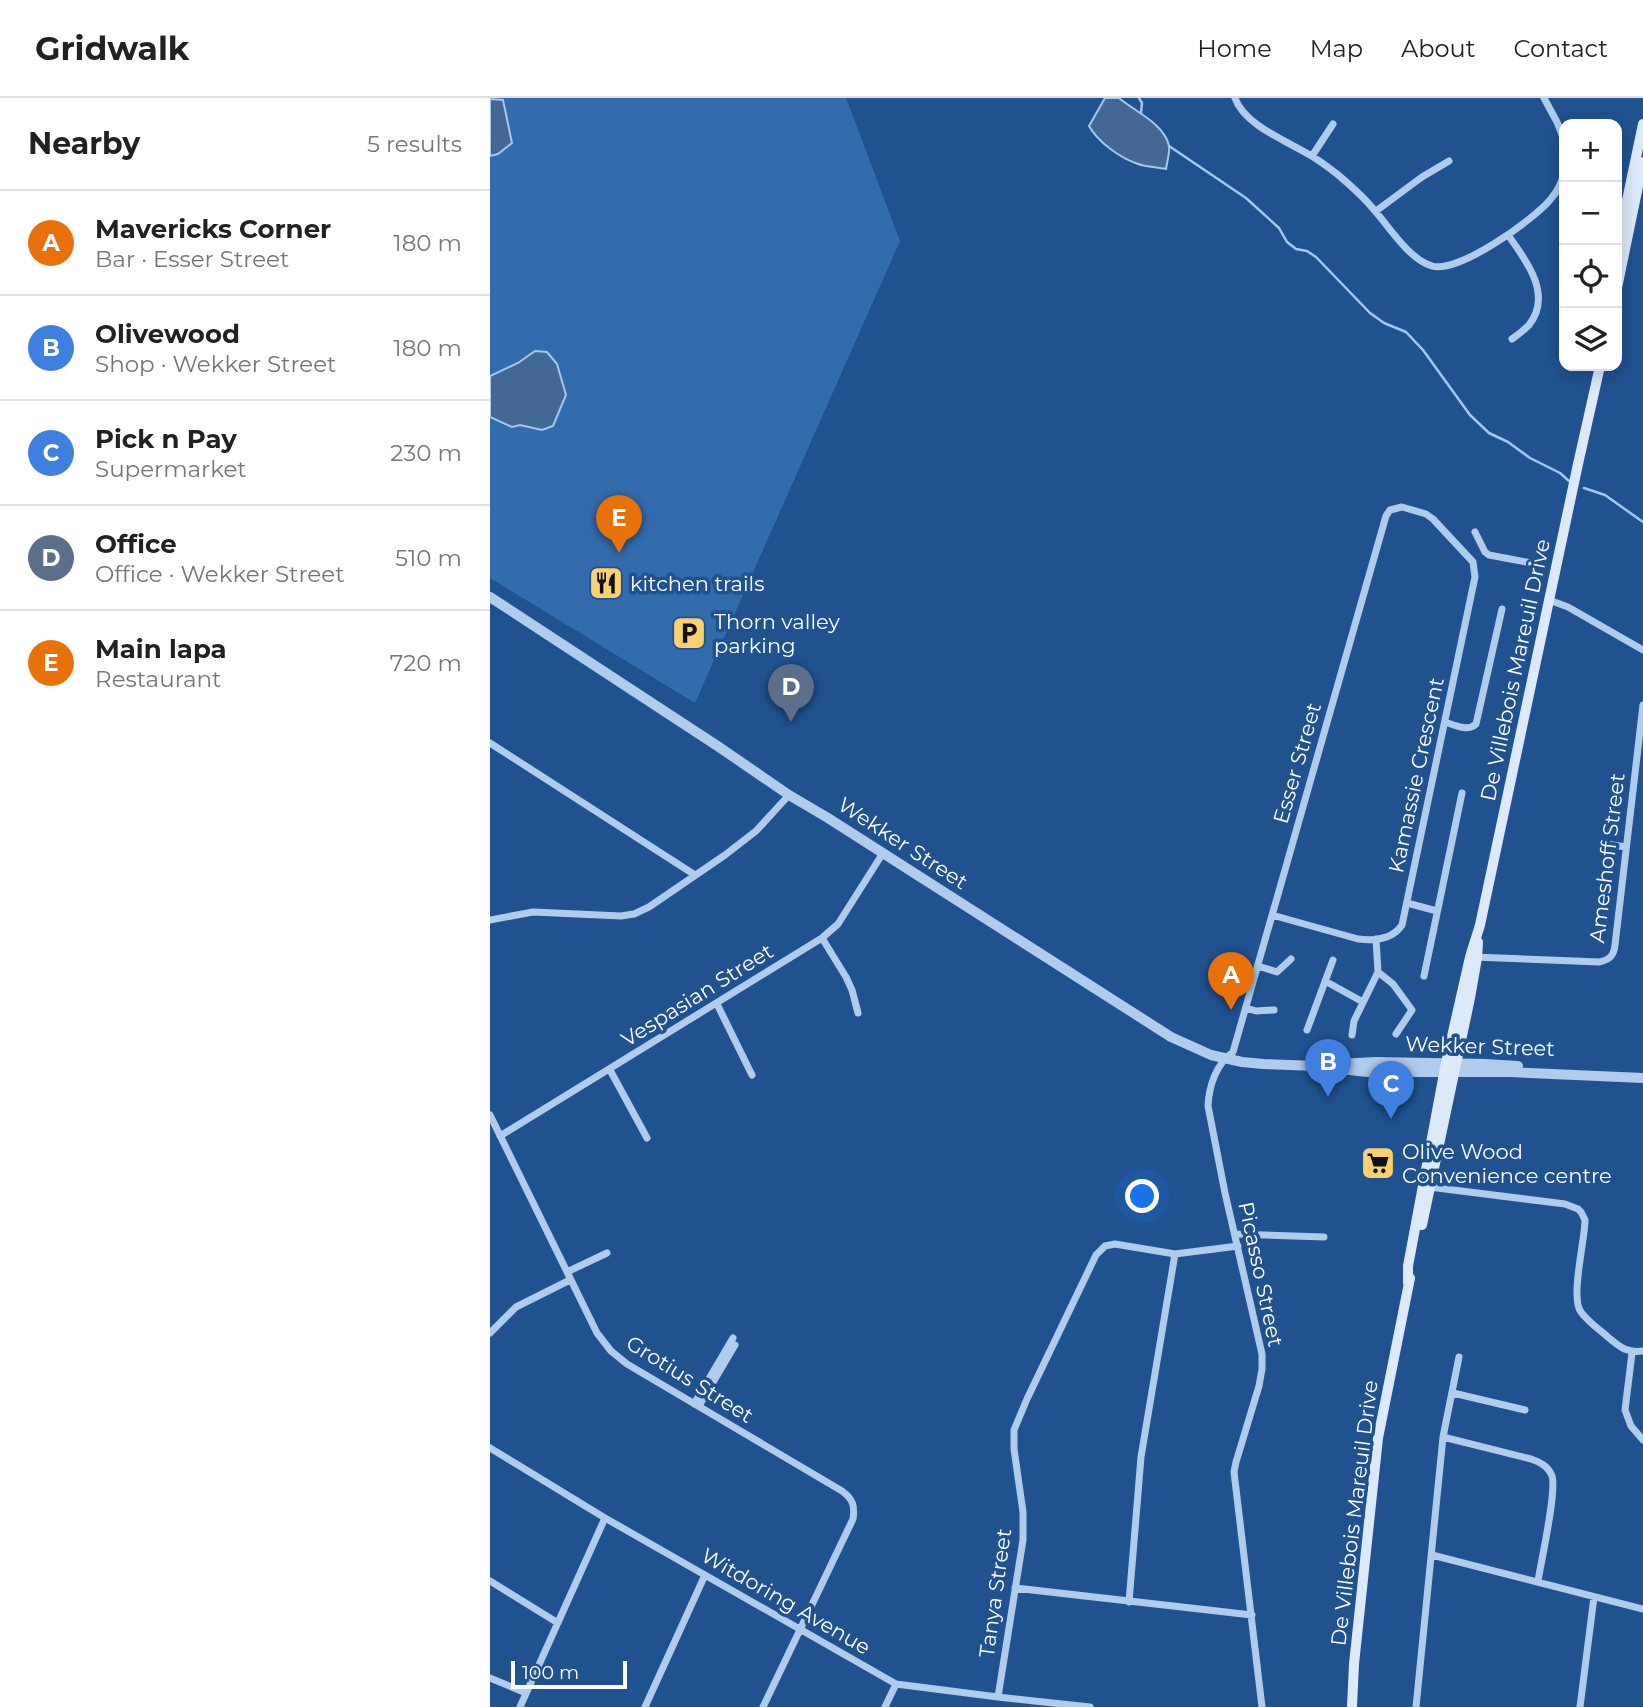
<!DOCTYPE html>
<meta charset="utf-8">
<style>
body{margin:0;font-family:Montserrat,sans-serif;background:#f2f2f2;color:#202124}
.controls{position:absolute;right:21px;top:21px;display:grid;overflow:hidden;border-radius:14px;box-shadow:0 4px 18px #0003}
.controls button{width:63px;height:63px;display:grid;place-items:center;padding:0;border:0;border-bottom:2px solid #e0e0e0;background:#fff;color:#202124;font:35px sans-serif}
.scale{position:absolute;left:21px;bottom:18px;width:116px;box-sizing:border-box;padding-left:7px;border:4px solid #fff;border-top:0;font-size:19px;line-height:24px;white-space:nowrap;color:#fff;-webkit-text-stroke:5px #20528f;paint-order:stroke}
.you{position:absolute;left:653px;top:1099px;width:24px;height:24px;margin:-18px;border:5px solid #fff;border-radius:50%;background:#1a73e8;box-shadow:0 0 0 10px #1a73e833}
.badge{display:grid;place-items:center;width:46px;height:46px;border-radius:50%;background:#827046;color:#fff;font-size:23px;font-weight:700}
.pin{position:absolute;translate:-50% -58px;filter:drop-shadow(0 2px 4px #0008)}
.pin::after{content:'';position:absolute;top:37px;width:24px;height:21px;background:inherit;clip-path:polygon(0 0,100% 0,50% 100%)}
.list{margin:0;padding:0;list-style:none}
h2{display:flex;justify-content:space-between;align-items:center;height:91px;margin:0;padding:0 28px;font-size:30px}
h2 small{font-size:23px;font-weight:400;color:#757577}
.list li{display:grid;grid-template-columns:46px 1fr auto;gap:21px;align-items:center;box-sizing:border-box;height:105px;padding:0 28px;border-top:2px solid #e0e0e0}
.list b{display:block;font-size:26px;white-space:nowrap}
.list p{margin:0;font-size:23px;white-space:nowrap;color:#757577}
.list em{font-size:23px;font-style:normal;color:#757577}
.icon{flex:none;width:38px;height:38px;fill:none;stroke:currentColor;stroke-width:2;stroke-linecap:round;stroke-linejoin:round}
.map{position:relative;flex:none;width:1153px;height:1609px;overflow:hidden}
header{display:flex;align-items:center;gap:42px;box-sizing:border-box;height:98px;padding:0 35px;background:#fff;border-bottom:2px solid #e0e0e0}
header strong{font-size:33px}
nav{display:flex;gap:38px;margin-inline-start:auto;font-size:24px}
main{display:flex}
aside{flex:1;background:#fff}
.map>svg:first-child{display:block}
.green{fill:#336cad}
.water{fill:#446894;stroke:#a3c7ee;stroke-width:2}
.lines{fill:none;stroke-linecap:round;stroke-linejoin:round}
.stream{stroke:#a3c7ee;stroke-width:2.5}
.minor{stroke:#afcced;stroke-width:7}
.tertiary{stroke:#afcced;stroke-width:10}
.secondary{stroke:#dbe9f9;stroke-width:10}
.labels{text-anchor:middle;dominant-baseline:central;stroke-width:7;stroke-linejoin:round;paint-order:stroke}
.poi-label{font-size:21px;fill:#fff;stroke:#20528f;text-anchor:start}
.street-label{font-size:21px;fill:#fff;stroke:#20528f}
</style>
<header>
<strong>Gridwalk</strong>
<nav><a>Home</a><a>Map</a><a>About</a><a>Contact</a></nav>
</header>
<main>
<aside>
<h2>Nearby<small>5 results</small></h2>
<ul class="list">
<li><span class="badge" style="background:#e8710a">A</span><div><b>Mavericks Corner</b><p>Bar · Esser Street</p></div><em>180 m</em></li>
<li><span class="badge" style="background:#3f7fe0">B</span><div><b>Olivewood</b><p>Shop · Wekker Street</p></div><em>180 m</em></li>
<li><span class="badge" style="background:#3f7fe0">C</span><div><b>Pick n Pay</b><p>Supermarket</p></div><em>230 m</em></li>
<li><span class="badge" style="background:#5c6f8a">D</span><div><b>Office</b><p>Office · Wekker Street</p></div><em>510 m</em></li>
<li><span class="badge" style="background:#e8710a">E</span><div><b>Main lapa</b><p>Restaurant</p></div><em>720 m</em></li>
</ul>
</aside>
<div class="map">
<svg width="1153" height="1609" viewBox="0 0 1153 1609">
<rect width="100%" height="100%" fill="#20528f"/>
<!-- green -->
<path class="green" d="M0 0H356L410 143 205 605 0 480Z"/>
<!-- water -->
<path class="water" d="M615 0H629C644 13 675 26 679 48 680 54 677 64 676 71 667 69 657 69 648 66 630 60 608 44 599 28Z
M0 1 13 2 22 45 8 56 0 58Z
M45 253 57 254 67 266 76 297 63 328 52 332 30 327 22 329 0 319V278L28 265Z"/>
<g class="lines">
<!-- stream -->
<path class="stream" d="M649 0 652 5 651 15
M679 48 756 100 789 130 797 144 806 151 817 153 826 159 880 215 894 225 916 234 933 252 980 317 999 335 1018 344 1040 360 1070 375 1079 383
M1094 390 1115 397 1153 424"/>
<!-- minor -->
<path class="minor" d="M745 0C754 27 797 43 820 57 830 63 838 69 847 76 860 87 874 99 885 113 900 130 920 162 942 168 968 176 1043 122 1060 102 1068 93 1072 85 1074 74
M1054 0 1067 24 1074 42
M822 58 843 26
M886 113 932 79 959 63
M1018 137C1036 162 1063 197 1039 227 1034 232 1028 237 1022 241
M985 434 995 454 999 457 1041 465
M1059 502 1078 509 1153 552
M955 624C964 627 978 634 986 626L1012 511
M0 645 205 777
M1116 746 1136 749
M917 805 947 813
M0 822 43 814 131 818 144 816 159 809 235 757 266 733 299 697
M332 840 356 879 362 892 368 915
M983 859 1109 864C1120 862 1124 857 1125 847L1153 607
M768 868 787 874 801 861
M888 874 903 886 922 912 906 936
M934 878 972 695
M835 883 873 904
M227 906 262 977
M756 910 766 913 784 912
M817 932 843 862
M862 937 864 923 888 874 886 841
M120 972 157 1040
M0 1017 107 1235 121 1253 137 1266 352 1393C363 1401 365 1408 363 1421L273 1609
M10 1038 332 840 348 826 393 755
M939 1089 1075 1106 1088 1111 1091 1114 1095 1122C1095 1142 1080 1200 1091 1214 1098 1224 1110 1232 1119 1240 1131 1250 1137 1255 1153 1253
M746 1136 834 1139
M77 1174 117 1155
M0 1235 26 1209 80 1182
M1142 1255 1135 1312 1141 1328 1153 1342
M963 1295 1035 1312
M204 1306 243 1240
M209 1308 245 1247
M953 1339 1041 1361C1050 1364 1058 1368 1062 1378 1067 1393 1051 1464 1048 1483
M0 1350 115 1420 406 1586 508 1599 600 1609
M942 1457 1153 1511
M0 1483 68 1525
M525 1490 762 1517
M639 1504 651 1359 685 1156
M0 1580 36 1595
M508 1599 533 1442V1414L524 1351V1332L537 1301 606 1157 615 1148 625 1146 685 1156 748 1148
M30 1609 115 1420
M155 1609 215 1477
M395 1609 406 1586
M772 1609 744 1374 746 1364 769 1288 772 1271V1256L735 1095 718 1008C719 988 726 966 743 954L896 418 900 412 912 409 936 416 943 421 983 464 985 479 912 827C902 842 884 843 868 841L782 817
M926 1609 953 1339 969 1259
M1090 1609 1104 1499"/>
<!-- tertiary -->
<path class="tertiary" d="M0 499 229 649 299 697 338 720 681 939 721 957 752 964 773 966 826 968 877 974H1020L1153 980
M848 966 886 964 995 966 1028 968"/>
<!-- secondary -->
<path class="secondary" d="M1127 150 1153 26
M1127 190 1153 64
M932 1127 980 900 987 860 988 844
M918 1185V1168L956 965 980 859 990 827 1088 366 1110 268
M862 1609 864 1566 888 1340 920 1180"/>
</g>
<!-- icons -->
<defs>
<g id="restaurant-square" transform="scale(1.75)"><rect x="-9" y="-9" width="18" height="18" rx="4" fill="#fad170" stroke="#20528f"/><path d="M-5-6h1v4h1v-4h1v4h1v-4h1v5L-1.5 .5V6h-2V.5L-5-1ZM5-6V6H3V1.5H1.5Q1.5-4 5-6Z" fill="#111"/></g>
<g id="parking-square" transform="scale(1.75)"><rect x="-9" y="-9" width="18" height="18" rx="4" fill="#fad170" stroke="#20528f"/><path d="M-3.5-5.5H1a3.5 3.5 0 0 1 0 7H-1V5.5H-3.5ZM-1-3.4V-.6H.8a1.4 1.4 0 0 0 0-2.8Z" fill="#111"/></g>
<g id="supermarket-square" transform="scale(1.75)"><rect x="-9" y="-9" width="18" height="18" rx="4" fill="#fad170" stroke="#20528f"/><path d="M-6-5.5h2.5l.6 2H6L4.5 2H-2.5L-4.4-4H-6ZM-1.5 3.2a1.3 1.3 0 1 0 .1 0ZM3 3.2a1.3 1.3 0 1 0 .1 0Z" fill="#111"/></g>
</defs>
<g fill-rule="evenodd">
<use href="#restaurant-square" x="116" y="485"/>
<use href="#parking-square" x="199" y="535"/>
<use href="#supermarket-square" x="888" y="1065"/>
</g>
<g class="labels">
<!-- poi labels -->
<g class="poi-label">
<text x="140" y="485">kitchen trails</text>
<text x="224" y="523">Thorn valley<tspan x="224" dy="24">parking</tspan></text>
<text x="912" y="1053">Olive Wood<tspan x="912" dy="24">Convenience centre</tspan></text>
</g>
<!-- street labels -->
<g class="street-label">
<text transform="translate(1025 572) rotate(-78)">De Villebois Mareuil Drive</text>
<text transform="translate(807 665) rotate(-74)">Esser Street</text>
<text transform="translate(926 677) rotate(-78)">Kamassie Crescent</text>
<text transform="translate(413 745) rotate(33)">Wekker Street</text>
<text transform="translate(1117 760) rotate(-83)">Ameshoff Street</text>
<text transform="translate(207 897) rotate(-32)">Vespasian Street</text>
<text transform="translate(990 948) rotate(2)">Wekker Street</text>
<text transform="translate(771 1176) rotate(78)">Picasso Street</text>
<text transform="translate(200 1281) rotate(32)">Grotius Street</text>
<text transform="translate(864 1415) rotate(-83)">De Villebois Mareuil Drive</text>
<text transform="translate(505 1495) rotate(-82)">Tanya Street</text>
<text transform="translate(296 1503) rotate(30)">Witdoring Avenue</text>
</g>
</g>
</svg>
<div class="controls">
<button>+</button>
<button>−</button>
<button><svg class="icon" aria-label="locate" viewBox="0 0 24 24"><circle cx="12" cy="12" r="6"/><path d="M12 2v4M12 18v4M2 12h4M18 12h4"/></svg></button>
<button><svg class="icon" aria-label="layers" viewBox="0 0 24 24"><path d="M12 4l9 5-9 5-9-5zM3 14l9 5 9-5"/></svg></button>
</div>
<div class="scale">100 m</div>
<div class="you"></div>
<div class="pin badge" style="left:741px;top:912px;background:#e8710a">A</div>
<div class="pin badge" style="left:838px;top:999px;background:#3f7fe0">B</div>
<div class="pin badge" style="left:901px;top:1021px;background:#3f7fe0">C</div>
<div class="pin badge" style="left:301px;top:624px;background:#5c6f8a">D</div>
<div class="pin badge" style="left:129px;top:455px;background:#e8710a">E</div>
</div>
</main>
